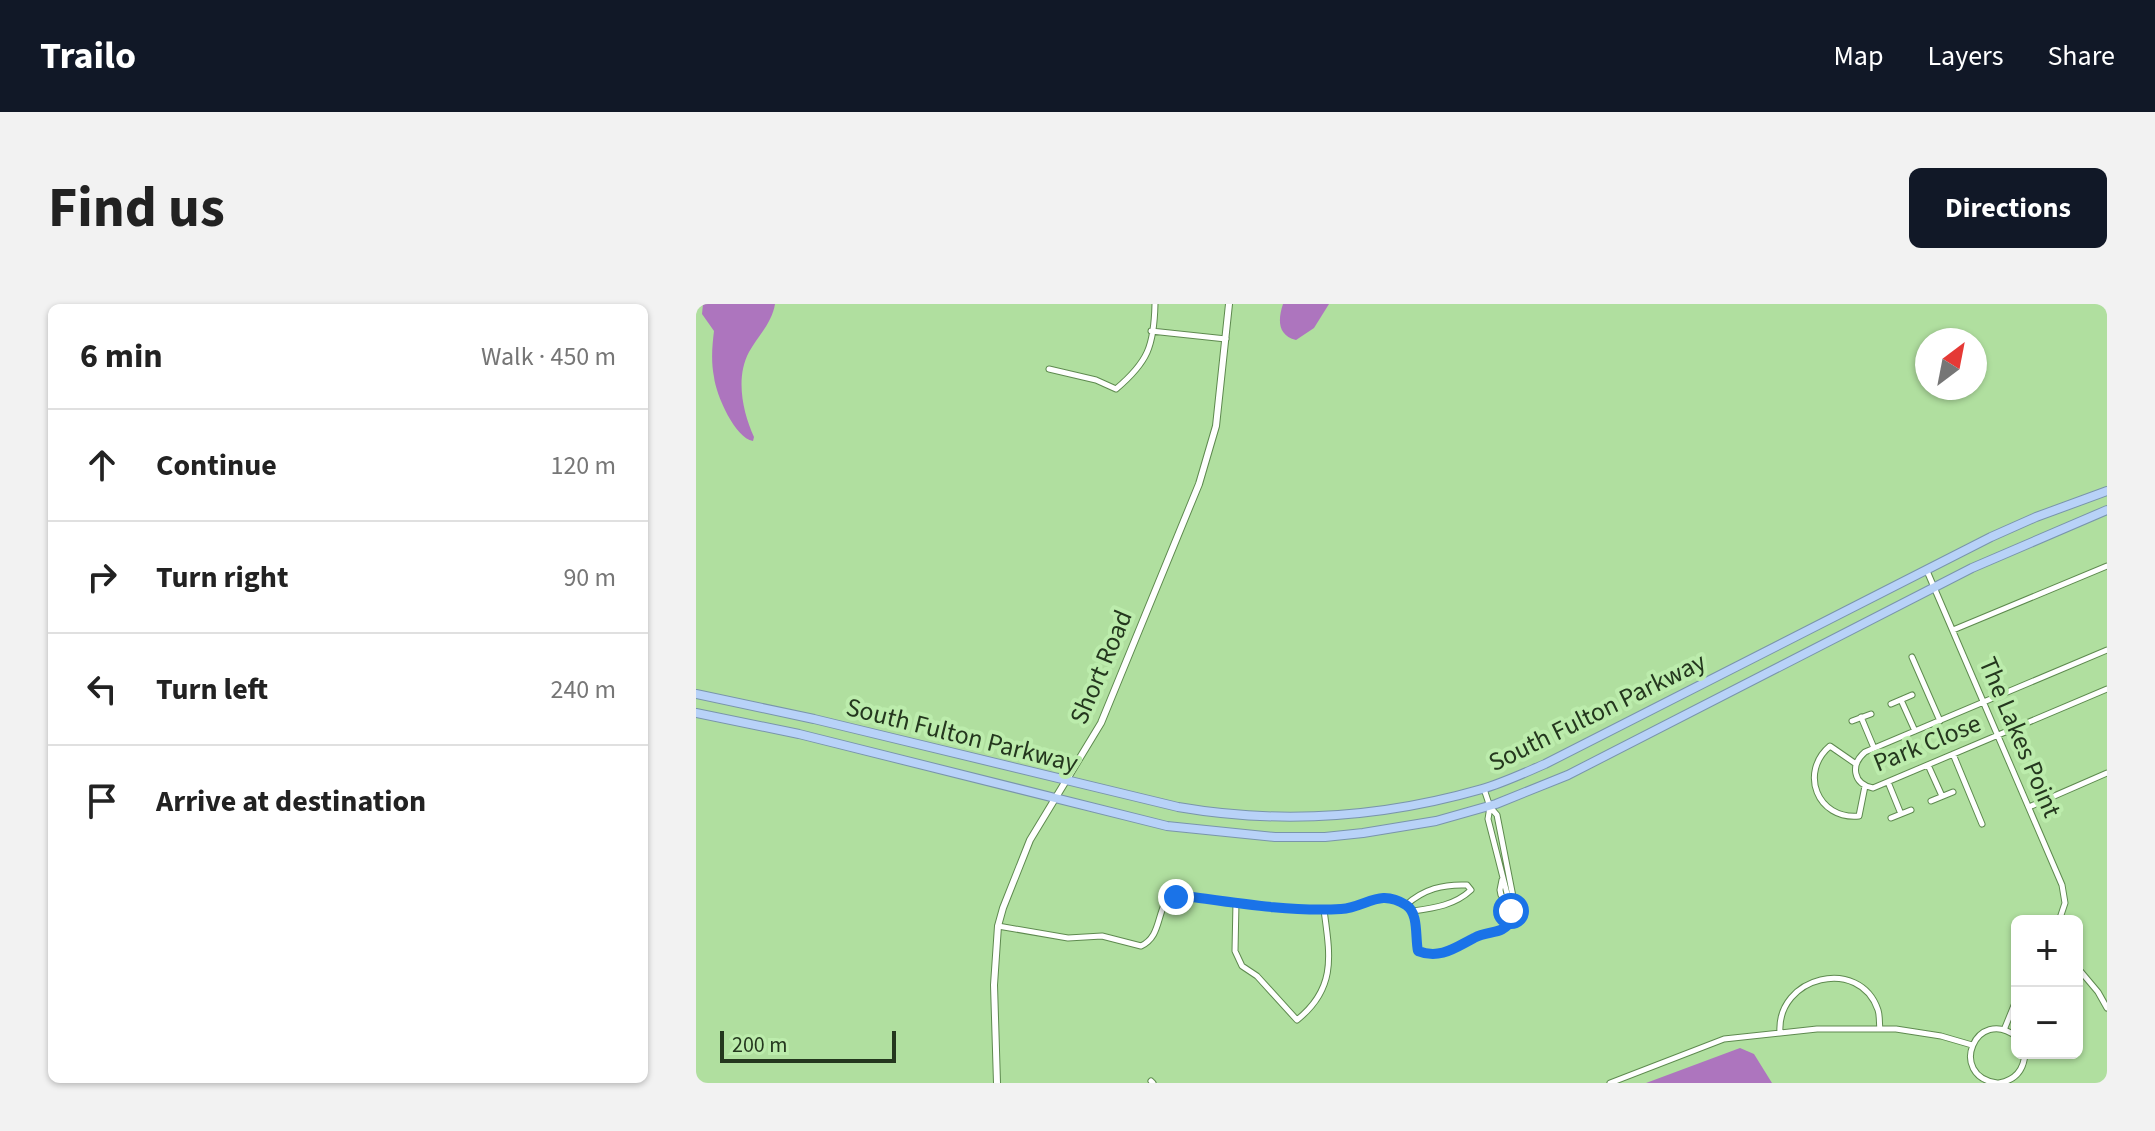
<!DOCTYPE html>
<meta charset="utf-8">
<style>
body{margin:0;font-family:"Source Sans 3",sans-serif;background:#f2f2f2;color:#222}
.controls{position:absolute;right:24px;bottom:24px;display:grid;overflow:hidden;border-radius:12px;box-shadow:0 2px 6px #0004}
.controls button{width:72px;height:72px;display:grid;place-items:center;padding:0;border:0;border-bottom:2px solid #e0e0e0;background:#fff;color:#222;font:40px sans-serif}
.compass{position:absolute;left:1219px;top:24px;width:72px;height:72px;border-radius:50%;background:#fff;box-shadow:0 2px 6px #0004;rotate:32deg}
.scale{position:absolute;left:24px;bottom:20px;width:176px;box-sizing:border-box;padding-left:8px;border:4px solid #24371e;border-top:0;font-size:22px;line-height:28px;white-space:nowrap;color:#24371e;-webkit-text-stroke:6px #bcecac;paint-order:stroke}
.stop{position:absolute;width:24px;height:24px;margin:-18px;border:6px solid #1a73e8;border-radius:50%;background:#fff}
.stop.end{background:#1a73e8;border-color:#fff;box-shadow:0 2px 8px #0008}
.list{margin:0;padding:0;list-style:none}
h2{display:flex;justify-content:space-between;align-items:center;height:104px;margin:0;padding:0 32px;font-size:34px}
h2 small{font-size:26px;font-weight:400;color:#767676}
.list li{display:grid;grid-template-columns:52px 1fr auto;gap:24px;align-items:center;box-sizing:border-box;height:112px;padding:0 32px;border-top:2px solid #e0e0e0}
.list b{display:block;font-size:30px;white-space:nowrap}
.list em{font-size:26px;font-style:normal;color:#767676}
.icon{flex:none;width:44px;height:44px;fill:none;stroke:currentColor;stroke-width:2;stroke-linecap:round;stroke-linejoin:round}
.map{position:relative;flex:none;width:1411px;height:779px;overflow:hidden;border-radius:12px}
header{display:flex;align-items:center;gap:48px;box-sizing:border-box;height:112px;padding:0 40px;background:#111827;color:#fff}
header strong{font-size:38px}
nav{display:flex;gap:44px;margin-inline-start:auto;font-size:28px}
.intro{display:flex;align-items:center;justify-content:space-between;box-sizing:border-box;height:192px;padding:0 48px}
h1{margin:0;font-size:56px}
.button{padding:20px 36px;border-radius:12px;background:#111827;color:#fff;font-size:28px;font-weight:700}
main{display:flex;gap:48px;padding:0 48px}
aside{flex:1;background:#fff;border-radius:12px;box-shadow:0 2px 6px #0004}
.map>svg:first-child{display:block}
.water{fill:#ad75be}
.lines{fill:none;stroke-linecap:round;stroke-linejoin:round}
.minor-casing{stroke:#5e8a4f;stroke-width:7}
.tertiary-casing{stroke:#5e8a4f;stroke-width:8}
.trunk-casing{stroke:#7995ab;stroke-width:10}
.minor{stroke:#fff;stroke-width:5}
.tertiary{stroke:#fff;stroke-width:6}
.trunk{stroke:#b8d2f8;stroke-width:8}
.route{stroke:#1a73e8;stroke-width:10}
.labels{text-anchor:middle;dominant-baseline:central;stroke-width:8;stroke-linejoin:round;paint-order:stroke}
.street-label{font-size:26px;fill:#24371e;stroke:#bcecac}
</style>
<header>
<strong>Trailo</strong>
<nav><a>Map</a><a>Layers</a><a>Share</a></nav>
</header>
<div class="intro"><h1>Find us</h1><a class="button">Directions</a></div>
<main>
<aside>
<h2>6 min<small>Walk · 450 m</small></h2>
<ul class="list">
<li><svg class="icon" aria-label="ahead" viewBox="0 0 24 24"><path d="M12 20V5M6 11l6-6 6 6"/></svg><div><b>Continue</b></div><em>120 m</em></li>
<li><svg class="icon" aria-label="right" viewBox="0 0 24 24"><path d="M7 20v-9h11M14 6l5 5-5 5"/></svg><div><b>Turn right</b></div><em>90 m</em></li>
<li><svg class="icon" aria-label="left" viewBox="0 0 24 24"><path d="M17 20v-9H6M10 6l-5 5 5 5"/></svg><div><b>Turn left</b></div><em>240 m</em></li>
<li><svg class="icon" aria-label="arrive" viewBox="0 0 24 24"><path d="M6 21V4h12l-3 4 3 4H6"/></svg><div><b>Arrive at destination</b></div></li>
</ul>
</aside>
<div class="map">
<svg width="1411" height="779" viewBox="0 0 1411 779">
<rect width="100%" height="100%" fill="#b0df9f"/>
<!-- water -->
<path class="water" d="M7 0H79C76 19 62 32 53 48 39 74 47 109 58 133L57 137C39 134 20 91 18 73 15 58 16 43 18 27L6 10Z
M587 0H633L618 24 600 36C581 31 582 15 587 0Z
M1044 744 1058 750 1076 779H950Z"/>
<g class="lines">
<!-- minor casing -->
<g class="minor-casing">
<path id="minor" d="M455 27 530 35
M353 65 400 76 420 85C452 58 458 42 459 0
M1231 267 1366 581 1369 599 1363 617
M1257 326 1411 262
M1411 346 1169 448C1154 461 1157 480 1177 484L1411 385
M1216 353 1244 417
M1205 396 1219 427
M1195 400 1216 391
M1165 413 1178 444
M1156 417 1175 410
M1257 450 1286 520
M1160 460 1134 442C1103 468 1121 516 1163 512L1169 482
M1232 461 1246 492
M1192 478 1205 510
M1235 497 1257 488
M794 503 792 515 817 613
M1333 503 1411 469
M1195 514 1215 506
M806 576 804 586 805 591 811 593
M540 598 539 647 546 662 561 672 601 716C641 684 634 651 628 606
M710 601C728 585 747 580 771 581L775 586C759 601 739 604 717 607
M302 622 372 634 406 632 445 642C462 634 461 617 468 601L480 593 490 592C539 598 598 609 647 604 676 602 688 581 717 607L722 647C743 655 760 644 778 634 797 623 807 633 820 608L801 511 794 503 788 485
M1381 663 1402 688 1411 704
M1308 726 1321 694
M1084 729C1080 672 1164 652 1182 706 1184 712 1183 720 1184 725
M455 777 457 779
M914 779 1028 735 1121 725H1200L1245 732 1276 741
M1301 779C1251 772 1280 701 1321 733
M1303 779C1320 776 1328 766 1329 749"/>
</g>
<!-- tertiary casing -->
<g class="tertiary-casing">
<path id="tertiary" d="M301 779 298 681 302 622 307 604 334 536 405 419 503 180 520 122 533 0"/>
</g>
<!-- trunk casing -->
<g class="trunk-casing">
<path id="trunk" d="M0 390 118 415 482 503C586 521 685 514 786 485 807 479 828 469 849 460L1295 233 1340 213 1411 187
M0 409 103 430 471 522 579 533H629L667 529 740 517 800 500 872 471 1276 264 1411 206"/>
</g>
<!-- minor -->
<use href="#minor" class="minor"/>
<!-- tertiary -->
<use href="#tertiary" class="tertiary"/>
<!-- trunk -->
<use href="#trunk" class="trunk"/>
</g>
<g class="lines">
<!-- route -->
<path class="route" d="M480 593 490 592C541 599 594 608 645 605 671 603 683 584 710 601 723 609 719 634 722 647 744 656 760 643 778 634 794 625 805 633 818 614L815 607"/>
</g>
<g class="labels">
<!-- street labels -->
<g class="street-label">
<text transform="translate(405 363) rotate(-67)">Short Road</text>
<text transform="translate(901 408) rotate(-26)">South Fulton Parkway</text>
<text transform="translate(266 431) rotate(14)">South Fulton Parkway</text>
<text transform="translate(1324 433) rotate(67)">The Lakes Point</text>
<text transform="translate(1231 439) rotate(-22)">Park Close</text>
</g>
</g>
</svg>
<div class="controls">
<button>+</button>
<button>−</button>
</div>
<svg class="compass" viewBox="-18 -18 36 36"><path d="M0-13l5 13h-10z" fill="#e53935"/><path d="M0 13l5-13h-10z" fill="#767676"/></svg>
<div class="scale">200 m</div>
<div class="stop" style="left:815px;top:607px"></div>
<div class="stop end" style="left:480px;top:593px"></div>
</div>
</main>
